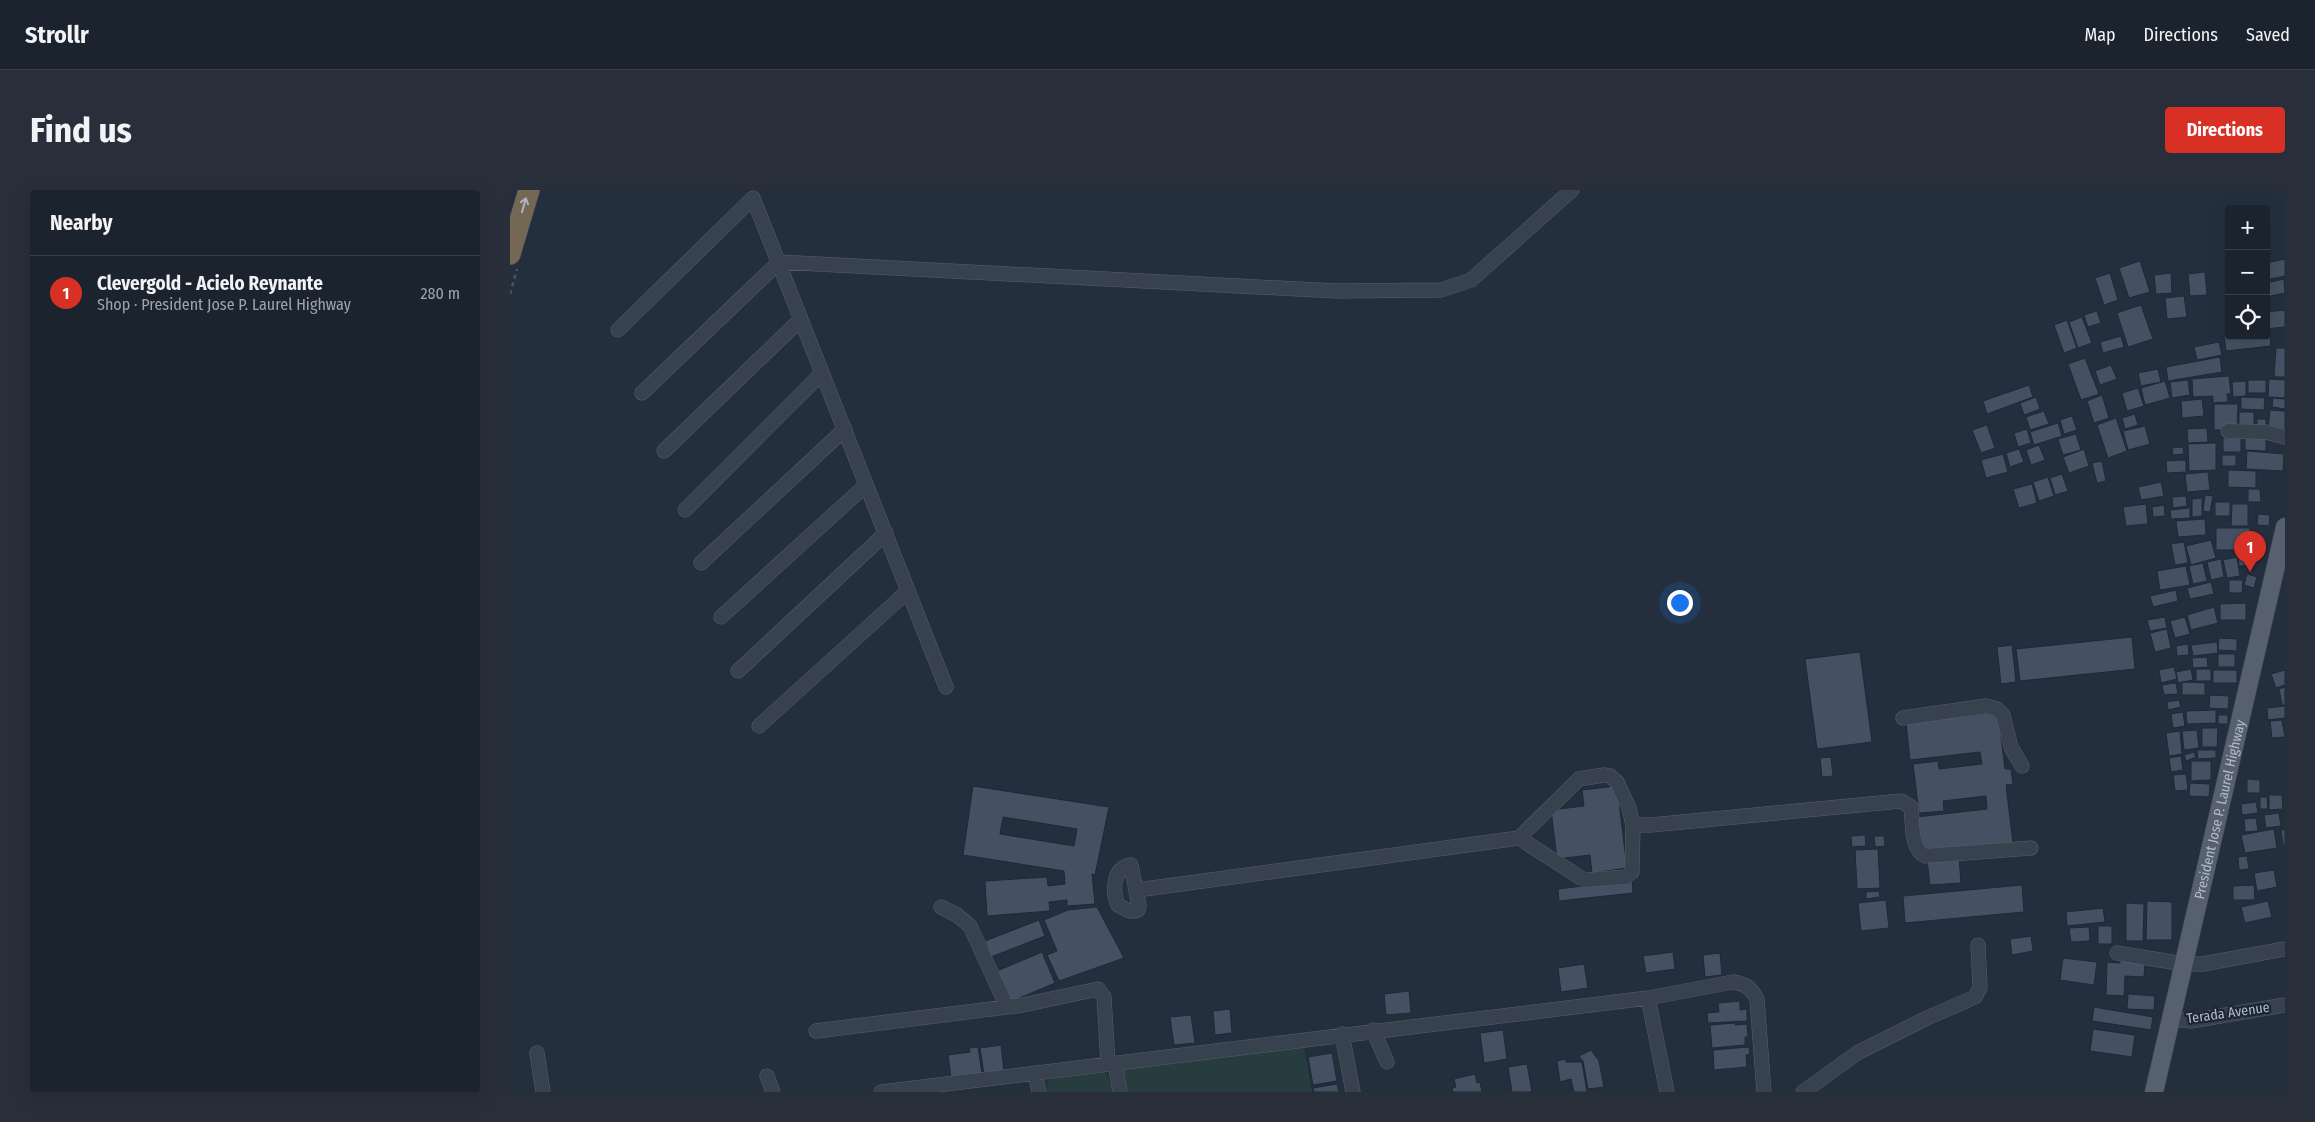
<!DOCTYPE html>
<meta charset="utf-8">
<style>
body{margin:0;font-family:"Fira Sans Condensed",sans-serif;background:#282f3a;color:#f1f3f6}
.controls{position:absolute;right:15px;top:15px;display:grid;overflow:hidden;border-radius:5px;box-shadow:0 5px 20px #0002}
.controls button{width:45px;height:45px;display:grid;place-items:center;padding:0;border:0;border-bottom:1px solid #39404a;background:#1b232e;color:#f1f3f6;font:25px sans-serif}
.you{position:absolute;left:1169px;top:412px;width:18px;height:18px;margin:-12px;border:4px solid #fff;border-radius:50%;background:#1a73e8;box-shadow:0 0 0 8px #1a73e833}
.badge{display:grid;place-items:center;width:32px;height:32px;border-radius:50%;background:#d93025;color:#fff;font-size:16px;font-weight:700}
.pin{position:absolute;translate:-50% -41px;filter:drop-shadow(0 1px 2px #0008)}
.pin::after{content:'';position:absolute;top:26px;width:18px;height:15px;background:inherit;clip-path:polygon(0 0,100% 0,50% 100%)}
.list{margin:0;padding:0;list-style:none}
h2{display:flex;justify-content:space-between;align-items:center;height:65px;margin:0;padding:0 20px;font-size:21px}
h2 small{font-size:16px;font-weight:400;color:#a0a4aa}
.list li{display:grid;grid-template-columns:32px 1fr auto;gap:15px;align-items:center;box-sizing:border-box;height:75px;padding:0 20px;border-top:1px solid #39404a}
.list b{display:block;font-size:19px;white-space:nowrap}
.list p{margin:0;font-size:16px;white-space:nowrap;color:#a0a4aa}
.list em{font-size:16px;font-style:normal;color:#a0a4aa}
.icon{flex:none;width:28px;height:28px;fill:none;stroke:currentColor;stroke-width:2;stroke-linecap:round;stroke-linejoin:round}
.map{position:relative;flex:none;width:1775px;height:902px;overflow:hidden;border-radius:5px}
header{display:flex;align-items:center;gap:30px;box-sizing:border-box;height:70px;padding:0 25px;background:#1b232e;border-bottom:1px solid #39404a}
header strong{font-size:24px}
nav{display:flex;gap:28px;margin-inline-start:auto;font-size:18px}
.intro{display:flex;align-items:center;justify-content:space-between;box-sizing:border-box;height:120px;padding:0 30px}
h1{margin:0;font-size:35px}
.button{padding:12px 22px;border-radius:5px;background:#d93025;color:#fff;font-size:18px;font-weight:700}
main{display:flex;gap:30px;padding:0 30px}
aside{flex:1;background:#1b232e;border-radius:5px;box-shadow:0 5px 20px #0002}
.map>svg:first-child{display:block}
.green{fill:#263c3f}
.building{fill:#455162;stroke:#1f2835;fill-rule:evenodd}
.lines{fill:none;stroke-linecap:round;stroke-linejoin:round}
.minor-casing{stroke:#565f6c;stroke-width:15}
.major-casing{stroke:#414a57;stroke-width:19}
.highway-casing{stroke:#434c59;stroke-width:22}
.path{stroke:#44595c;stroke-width:2.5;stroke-dasharray:4 4;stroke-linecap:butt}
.minor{stroke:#38414e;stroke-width:14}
.major{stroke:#56606e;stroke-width:18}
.highway{stroke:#746855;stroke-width:21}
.oneway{stroke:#aeb4bd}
.labels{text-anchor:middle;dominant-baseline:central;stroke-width:4.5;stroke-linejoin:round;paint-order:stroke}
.street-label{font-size:14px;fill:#b4bcc9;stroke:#1d2633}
</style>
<header>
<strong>Strollr</strong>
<nav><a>Map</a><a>Directions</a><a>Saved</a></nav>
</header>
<div class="intro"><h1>Find us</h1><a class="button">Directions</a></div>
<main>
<aside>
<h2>Nearby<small></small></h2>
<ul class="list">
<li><span class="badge">1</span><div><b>Clevergold - Acielo Reynante</b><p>Shop · President Jose P. Laurel Highway</p></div><em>280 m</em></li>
</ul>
</aside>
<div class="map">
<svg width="1775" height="902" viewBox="0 0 1775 902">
<rect width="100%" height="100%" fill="#242f3e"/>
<!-- green -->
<path class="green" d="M791 855 794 857 802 902H614L612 884 615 879Z
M593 879 599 888 602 902H536L538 891 543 886Z"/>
<!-- building -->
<path class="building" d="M1775 69V86L1756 90V73Z
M1630 71 1640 102 1619 108 1609 78Z
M1695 82 1697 105 1680 106 1678 84Z
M1600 83 1608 110 1594 115 1585 88Z
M1661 83 1662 103 1646 104 1644 85Z
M1774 89 1775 103 1756 107V93Z
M1674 106 1677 127 1657 129 1655 108Z
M1631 115 1643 149 1618 157 1607 123Z
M1775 120V137L1756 139V122Z
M1587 121 1591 133 1578 137 1574 125Z
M1572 127 1582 153 1568 158 1559 132Z
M1557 130 1567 158 1554 163 1544 135Z
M1759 140 1761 156 1716 161 1714 146H1756V141Z
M1611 146 1614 157 1593 163 1590 152Z
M1709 152 1712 165 1687 170 1684 157Z
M1766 158H1775V187H1764Z
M1710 167 1712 182 1658 191 1656 177Z
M1575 168 1589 204 1571 210 1558 174Z
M1601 175 1607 189 1590 195 1585 181Z
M1648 179 1651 192 1631 196 1628 183Z
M1719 186 1721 204H1717L1718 212 1703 213V206L1683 207 1682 189Z
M1759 189 1775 190V208L1758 207Z
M1678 190 1680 205 1662 208 1660 192Z
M1738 190H1756V203H1738Z
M1655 191 1660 208 1635 215 1631 198Z
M1736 191V206L1723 207 1722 192Z
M1519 195 1523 207 1477 224 1473 211Z
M1628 198 1634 216 1617 221 1612 203Z
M1592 205 1599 228 1584 233 1577 211Z
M1526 207 1530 219 1514 225 1510 213Z
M1731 207 1755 208 1754 220 1731 219Z
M1763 208 1775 209V219L1762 217Z
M1692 209 1694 226 1672 228 1671 211Z
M1704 214H1728L1727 240H1704Z
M1760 220 1775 221V241L1758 240Z
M1534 221 1539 234 1520 240 1516 227Z
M1729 222H1744V240L1729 239Z
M1625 224 1628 235 1615 239 1612 228Z
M1562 226 1567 240 1554 244 1550 230Z
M1606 228 1617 261 1598 268 1587 235Z
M1747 229H1756V240L1747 239Z
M1548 233 1552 246 1524 255 1520 242Z
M1477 235 1485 258 1471 263 1462 240Z
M1635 236 1640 254 1618 260 1613 241Z
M1697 238 1698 252 1678 253 1677 239Z
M1517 239 1521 253 1508 257 1504 243Z
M1566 244 1571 260 1553 265 1548 249Z
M1735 247 1756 248V261L1735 260Z
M1713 248H1731V262H1713Z
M1706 253V280L1679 281 1678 254Z
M1529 255 1535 270 1521 275 1516 260Z
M1673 257 1674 264 1663 265 1662 258Z
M1509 259 1514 272 1500 277 1496 263Z
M1574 259 1579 276 1559 283 1553 267Z
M1737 261 1774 264 1773 281 1736 279Z
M1493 264 1498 282 1476 288 1471 270Z
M1712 265H1726V276H1712Z
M1676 270V282L1657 283 1656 271Z
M1592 271 1596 291 1587 293 1582 273Z
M1718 280 1746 281V298L1718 297Z
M1698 282 1700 300 1677 302 1675 284Z
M1552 284 1558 301 1545 305 1540 288Z
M1538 287 1544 306 1529 311 1523 292Z
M1651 292 1654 306 1631 310 1628 297Z
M1522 294 1527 313 1509 318 1503 299Z
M1738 299H1750L1751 312H1738Z
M1695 305 1703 306 1700 322 1693 321Z
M1676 306 1677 316 1663 318 1662 307Z
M1692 308V326L1682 327V309Z
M1705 312H1720V326H1705Z
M1636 314 1638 334 1616 336 1613 317Z
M1722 314H1738V336H1721Z
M1654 315 1655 326 1643 327 1642 317Z
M1680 318V328L1661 329 1660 320Z
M1748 324 1760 325 1759 336 1747 335Z
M1695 329 1696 345 1668 347 1666 331Z
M1706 338H1740V360H1706Z
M1701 350 1706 368 1681 375 1676 356Z
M1674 352 1678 373 1665 375 1661 354Z
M1728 364H1743L1744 375 1729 376Z
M1727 367 1730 386 1717 388 1713 370Z
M1711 369 1714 387 1701 390 1697 372Z
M1693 373 1697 391 1683 394 1679 376Z
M1676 376 1680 395 1650 400 1647 381Z
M1737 384 1747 387 1744 398 1734 395Z
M1719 390H1733L1732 403H1719Z
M1701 392 1704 404 1680 409 1677 398Z
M1666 400 1668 411 1643 417 1640 406Z
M1736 413V430H1710V414Z
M1704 417 1708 433 1681 440 1677 425Z
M1655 427 1657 438 1640 441 1637 430Z
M1675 427 1680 444 1665 448 1660 431Z
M1657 439 1661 458 1645 462 1640 443Z
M1622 447 1625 479 1510 491 1506 459Z
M1709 448 1727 449V461L1708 460Z
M1707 452 1708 463 1683 466 1681 455Z
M1678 454 1679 465 1667 466 1666 456Z
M1502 455 1506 492 1491 494 1487 457Z
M1350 462 1362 552 1307 559 1295 469Z
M1708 464H1725V477H1708Z
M1697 467 1698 477 1683 478 1682 468Z
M1664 477 1667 489 1651 493 1649 480Z
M1681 479 1683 490 1668 493 1666 482Z
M1686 479H1701V491H1686Z
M1703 480H1727V493H1703Z
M1775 480V495L1766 498 1761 484Z
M1672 492 1695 493V505H1672Z
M1666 493 1668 504 1654 505 1652 495Z
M1775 497V515H1772L1769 499Z
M1700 505 1719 506 1718 519 1699 518Z
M1669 510 1671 517 1658 520 1657 512Z
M1775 516V528L1758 530 1757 518Z
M1706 520V533L1677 534 1676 521Z
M1488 522 1495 579H1501L1503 594 1496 595 1503 653 1412 664 1407 627 1477 619 1476 606 1433 611 1434 621 1409 623 1403 574 1428 571 1429 579 1472 574 1470 562 1400 570 1396 533Z
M1673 522 1675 536 1663 538 1661 524Z
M1708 525H1718V534H1708Z
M1772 530 1775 547 1762 548 1760 531Z
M1692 538H1708L1707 557H1692Z
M1687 540 1689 558 1674 560 1672 541Z
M1670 541 1672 564 1659 566 1656 543Z
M1687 560H1706V568L1688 569Z
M1684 562 1686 567 1676 571 1674 565Z
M1671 566 1673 580 1661 582 1659 568Z
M1321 567 1323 586 1312 587 1310 568Z
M1681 571H1701V590L1681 591Z
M1676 584 1678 600 1665 601 1663 585Z
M1737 589 1750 590V603H1737Z
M1680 593 1700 594 1699 607 1679 606Z
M463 596 599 617 585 685 582 684 585 714 557 716V710L539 712 540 721 477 726 475 691 537 687 538 696 555 694 554 681 453 665ZM493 627 567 639 564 656 490 644Z
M1107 596 1117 678 1082 683 1080 665 1047 669 1041 620 1074 616 1072 600Z
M1759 605H1772L1773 619 1759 620Z
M1750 607H1757L1758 619H1750Z
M1746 612 1748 623 1732 625 1731 614Z
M1769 623 1771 636 1756 638 1754 625Z
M1746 628 1748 641 1735 642 1734 629Z
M1764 639 1767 658 1735 663 1731 645Z
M1775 639V655H1773L1771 640Z
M1355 645 1356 656 1342 657 1341 646Z
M1364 646H1374L1375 656 1365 657Z
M1368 659 1370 698 1347 699 1345 660Z
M1737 666 1739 679 1729 680 1728 667Z
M1449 667 1451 693 1420 695 1417 670Z
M1764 680 1767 697 1747 701 1744 683Z
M1122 690 1123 703 1049 711 1048 699Z
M1512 695 1514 722 1395 733 1393 706Z
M1744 695 1745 710H1723V696Z
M1369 701 1370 707 1356 709V702Z
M1376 710 1379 738 1351 741 1348 713Z
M1637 711 1662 712V750H1636Z
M1758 711 1762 727 1735 733 1731 717Z
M1616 713 1634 714 1633 751H1616Z
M587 717 614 768 549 791 537 765 547 761 534 730 558 720Z
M1593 718 1595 732 1557 736 1556 722Z
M529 730 535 746 481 767 475 751Z
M1588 736H1602V754H1588Z
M1579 737 1580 751 1561 752 1559 738Z
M1521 746 1523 761 1502 765 1500 749Z
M532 762 545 793 500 812 487 781Z
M1163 762 1165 779 1136 783 1133 766Z
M1210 763 1212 785 1195 787 1193 765Z
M1553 768 1587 772 1584 795 1550 790Z
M1610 769 1635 771 1634 787 1615 786 1614 806 1596 805 1597 772 1610 773Z
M1074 774 1078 798 1051 802 1048 778Z
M899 801 901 823 876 825 874 804Z
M1618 804 1645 806 1644 820 1617 819Z
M1230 811V820L1237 819V831L1198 833 1197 823 1209 822 1208 813Z
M1584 817 1643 827 1641 840 1582 831Z
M720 819 722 843 705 845 703 821Z
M681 825 685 853 664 855 660 827Z
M1225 833V835L1237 834 1238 847H1235V855L1202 858 1200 835Z
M1583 839 1625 845 1622 867 1580 861Z
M993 840 997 869 974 873 970 843Z
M491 855 494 881 474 884 470 858Z
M468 857 472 884 441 888 438 865 460 862 459 858Z
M1239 857 1240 864 1236 865 1237 877 1204 880 1203 860Z
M1081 860 1089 871 1094 897 1078 899 1073 871 1069 866Z
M822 863 827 891 803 895 798 867Z
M1056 869V872H1072L1077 902H1064L1061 889 1050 892 1047 871Z
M1017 874 1022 902H1002L998 877Z
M965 884 967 893 970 892 972 902H943L942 898 946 897 944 889Z
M827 894 829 902H804L803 898Z"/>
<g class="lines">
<!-- minor casing -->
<g class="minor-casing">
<path id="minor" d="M108 140 243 8 436 497
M132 203 269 72 826 101 931 100 961 90 1062 0
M1718 241 1756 242 1775 247
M154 261 291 129
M175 320 312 183
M191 373 335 239
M211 427 356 295
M228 481 376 343
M1393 528 1476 516 1487 519 1493 525 1501 557 1512 576
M249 536 398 401
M1009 648 1071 688 1077 690 1115 687 1122 682 1123 635
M621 675 629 716 628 720C620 723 615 719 608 715 602 701 603 677 621 675Z
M627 700 1009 648 1069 589 1094 585 1100 586 1107 592 1119 618 1123 635H1141L1391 611 1401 617C1403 632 1400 658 1415 666L1521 658
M431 717 447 725 460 736 497 817
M1607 763 1674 774H1693L1775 759
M1138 808 1157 902
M1661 829 1681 831 1775 815
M863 840 877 872
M306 841 513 815 588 799 594 807 598 873
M832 844 843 902
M27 863 33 902
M605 873 610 902
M525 883 529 902
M257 886 263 902
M371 902 1138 808 1223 792C1236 794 1241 798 1247 809L1254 902
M1293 902 1347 863 1417 828 1465 807 1470 798 1468 755"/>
</g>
<!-- major casing -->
<g class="major-casing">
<g id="major">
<path id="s1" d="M1644 902 1775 337"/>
</g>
</g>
<!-- highway casing -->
<g class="highway-casing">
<path id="highway" d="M0 64 19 0"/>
</g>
<!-- path -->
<path class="path" d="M0 104 7 79"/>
<!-- minor -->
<use href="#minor" class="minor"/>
<!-- major -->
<use href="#major" class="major"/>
<!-- highway -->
<use href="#highway" class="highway"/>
</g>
<!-- one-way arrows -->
<defs><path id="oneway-shaft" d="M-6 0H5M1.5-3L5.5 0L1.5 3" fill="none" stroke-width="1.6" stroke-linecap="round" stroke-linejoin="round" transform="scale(1.25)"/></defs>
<use class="oneway" href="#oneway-shaft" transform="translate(14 15) rotate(-74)"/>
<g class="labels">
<!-- street labels -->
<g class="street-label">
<text stroke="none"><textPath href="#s1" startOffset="290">President Jose P. Laurel Highway</textPath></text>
<text transform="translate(1718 823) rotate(-8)">Terada Avenue</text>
</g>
</g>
</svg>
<div class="controls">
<button>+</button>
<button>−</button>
<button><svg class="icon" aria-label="locate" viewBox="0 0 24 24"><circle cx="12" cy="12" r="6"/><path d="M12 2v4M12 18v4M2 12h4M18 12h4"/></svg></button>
</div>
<div class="you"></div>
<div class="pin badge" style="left:1740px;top:382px">1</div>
</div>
</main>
